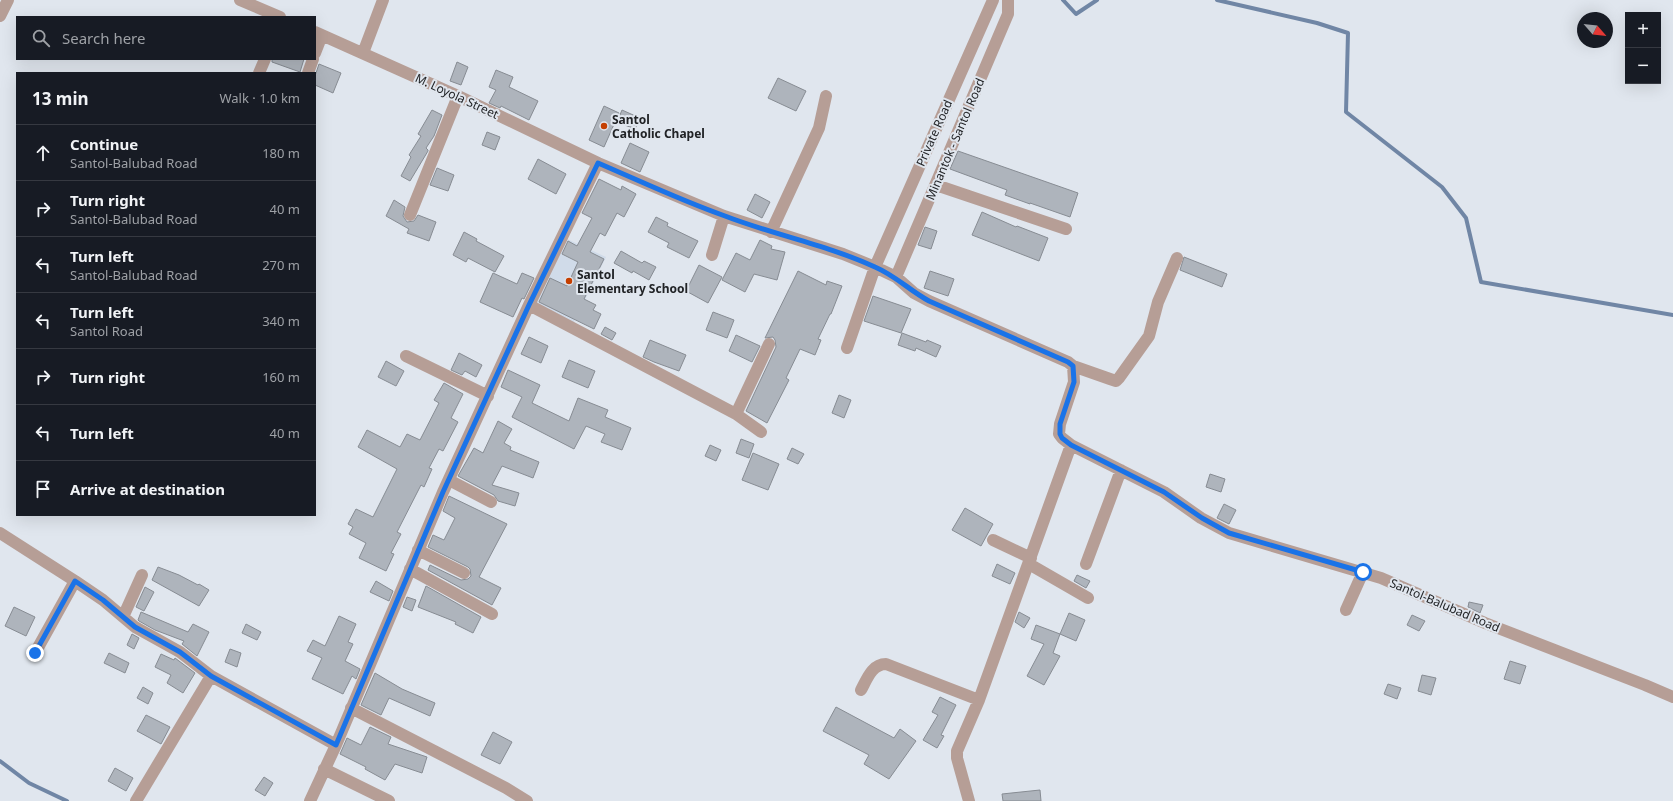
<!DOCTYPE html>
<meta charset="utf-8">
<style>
body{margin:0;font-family:"Noto Sans",sans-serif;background:#242831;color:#f1f3f6}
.controls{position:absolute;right:12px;top:12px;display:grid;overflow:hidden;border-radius:0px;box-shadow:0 4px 16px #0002}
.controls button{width:36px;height:36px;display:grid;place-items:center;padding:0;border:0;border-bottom:1px solid #363941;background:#171b24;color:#f1f3f6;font:20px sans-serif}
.compass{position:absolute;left:1577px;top:12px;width:36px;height:36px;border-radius:50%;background:#171b24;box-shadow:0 4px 16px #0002;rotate:118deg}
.stop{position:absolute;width:12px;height:12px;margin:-9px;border:3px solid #1a73e8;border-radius:50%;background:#fff}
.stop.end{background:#1a73e8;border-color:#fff;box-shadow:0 1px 4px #0008}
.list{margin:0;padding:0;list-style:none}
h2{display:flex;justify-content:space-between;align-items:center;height:52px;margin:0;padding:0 16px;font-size:17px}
h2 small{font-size:13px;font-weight:400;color:#9ea1a6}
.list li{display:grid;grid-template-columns:26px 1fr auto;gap:12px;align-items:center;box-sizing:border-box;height:56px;padding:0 16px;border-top:1px solid #363941}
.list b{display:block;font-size:15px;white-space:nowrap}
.list p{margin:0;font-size:13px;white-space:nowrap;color:#9ea1a6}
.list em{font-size:13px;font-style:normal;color:#9ea1a6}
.icon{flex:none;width:22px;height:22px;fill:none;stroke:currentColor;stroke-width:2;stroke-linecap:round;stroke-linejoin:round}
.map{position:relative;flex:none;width:1673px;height:801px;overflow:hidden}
.search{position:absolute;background:#171b24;box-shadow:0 4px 16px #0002;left:16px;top:16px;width:300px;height:44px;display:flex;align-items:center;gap:10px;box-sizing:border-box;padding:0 14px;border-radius:0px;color:#9ea1a6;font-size:15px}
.panel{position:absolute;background:#171b24;box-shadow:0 4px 16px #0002;left:16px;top:72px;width:300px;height:444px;border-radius:0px}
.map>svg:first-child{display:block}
.built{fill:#d0dbe9}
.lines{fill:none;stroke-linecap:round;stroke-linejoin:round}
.stream{stroke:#7086a5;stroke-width:4}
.building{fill:#aeb4bc;stroke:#878c93}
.minor{stroke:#b69e96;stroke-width:12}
.route{stroke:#1a73e8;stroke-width:5}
.poi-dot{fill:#c53f00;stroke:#e0e6ee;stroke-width:1.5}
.labels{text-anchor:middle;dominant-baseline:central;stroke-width:4;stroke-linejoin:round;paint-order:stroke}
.street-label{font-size:12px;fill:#212326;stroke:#e0e6ee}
.poi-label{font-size:12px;font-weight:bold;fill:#212326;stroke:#e0e6ee;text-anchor:start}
</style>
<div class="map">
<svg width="1673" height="801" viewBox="0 0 1673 801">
<rect width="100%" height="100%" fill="#e0e6ee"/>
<!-- built -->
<path class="built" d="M565 238 606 257 573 324 532 304Z"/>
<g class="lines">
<!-- stream -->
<path class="stream" d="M1063 0 1076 14 1097 0
M1217 0 1317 23 1348 33 1346 112 1442 187 1466 218 1481 282 1673 315
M0 761 29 783 67 801"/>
</g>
<!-- building -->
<path class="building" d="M272 59H304L300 72 272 62Z
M457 62 468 67 461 85 450 81Z
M319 64 341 73 333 93 315 85V76Z
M496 70 513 77 509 87 538 101 529 120 501 106 500 108 489 103 496 90 489 87Z
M778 78 806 91 796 111 768 98Z
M604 106 619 113 604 147 589 140Z
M432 110 442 115 434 136 426 148 428 150V151L410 181 401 176 411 157 409 155 421 136 418 134Z
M622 110 640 118 635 129 617 122Z
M487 132 500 137 495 150 482 145Z
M630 143 649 152 640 172 621 163Z
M958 151 1078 193 1070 217 1030 203V204L1005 195 1007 190 950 169Z
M538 159 566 174 556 194 528 179Z
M437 168 454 175 448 191 430 185Z
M599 179 621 190 622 186 636 194 624 217 617 213 605 236 600 233 590 252 604 259 584 299 596 305 593 310 601 314 594 329 539 302 550 278 567 286 578 262 562 254 568 241 577 246 592 218 582 213Z
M755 194 770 202 762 218 747 210Z
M394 200 405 207 403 216 407 222 414 221 418 215 436 222 429 241 407 233 409 229 386 216Z
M982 212 1016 227 1017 226 1048 238 1039 261 972 235Z
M656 217 668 223 667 226 698 241 689 258 667 247 669 243 648 232Z
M925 227 937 231 931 249 918 245Z
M464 232 477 239 476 241 504 256 495 272 468 258 466 262 453 255Z
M760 240 772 246 771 249 785 252 777 280 754 274 745 292 722 280 736 253 750 260Z
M621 251 642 263 644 261 656 267 649 280 633 271 632 273 614 263Z
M1184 257 1227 274 1222 287 1180 270Z
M699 265 722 277 708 303 686 291Z
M798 271 826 285 827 281 842 286 831 314H830L818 339 821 340 815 355 800 349 786 378 789 380 767 423 746 411 776 347 775 340 773 337 765 338Z
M930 271 954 279 948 296 924 288Z
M493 273 517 284 522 273 534 278 524 299 522 298 513 317 480 302Z
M873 296 911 309 901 333 864 321Z
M713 312 734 320 727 338 706 330Z
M605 327 616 333 612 340 601 334Z
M902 333 926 342 927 340 941 346 936 357 916 348 915 351 898 345Z
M736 335 760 346 752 362 729 351Z
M529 337 548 346 541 363 521 354Z
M650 340 686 355 679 371 654 362 643 357Z
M459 353 482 365 476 377 465 371 462 375 451 370Z
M569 360 595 371 588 388 562 377Z
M386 361 404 371 396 386 378 377Z
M508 370 540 385 532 403 569 421 578 398 608 410 605 417 631 428 622 450 601 442 605 434 586 426 574 449 512 417 522 397 501 387Z
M444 383 463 394 451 418 458 422 443 451 439 449 429 468 432 469 424 487 421 485 397 532 401 534 391 553 394 554 386 571 359 558 366 543 349 534 353 527 348 524 356 509 373 517 397 469 358 447 367 430 400 447 407 434 420 440 439 403 434 400Z
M839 395 851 400 844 418 832 413Z
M498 421 512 429 504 443 511 447 510 450 539 462 533 478 502 466 492 485 519 493 515 506 498 501 494 495 458 476 474 448 483 453Z
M741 439 754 444 749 458 736 453Z
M710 445 721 450 716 461 705 456Z
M792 448 804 454 798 464 787 459Z
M753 453 779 464 768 490 742 480Z
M1210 474 1225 479 1221 492 1206 487Z
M449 496 507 524 479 577 501 588 492 605 428 570 430 565 461 580 468 579 471 576 470 569 468 567 428 547 433 535 444 540 455 518 443 511Z
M1224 504 1236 510 1229 524 1217 518Z
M965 508 993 524 981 546 952 530Z
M997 564 1015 573 1010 584 992 576Z
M158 567 179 575 198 585 199 584 209 590 199 606 152 580Z
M1077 575 1090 581 1086 588 1074 581Z
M376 581 393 591 389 601 370 592Z
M426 586 481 617 473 633 455 624 456 622 418 607Z
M145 587 154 592 144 611 136 607Z
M407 597 416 600 412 611 403 607Z
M1469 602 1483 605 1480 613 1468 607Z
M14 607 35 617 26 636 5 626Z
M141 612 188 632 193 624 209 632 197 656 182 644 184 641 155 630 139 621 138 620Z
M1019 612 1030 618 1024 628 1015 622Z
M1069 613 1085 620 1076 641 1060 634Z
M1412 615 1425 621 1419 631 1407 625Z
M339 616 356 624 348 642 353 644 345 661 360 669 356 679 352 676 343 694 312 679 322 658 307 651 313 640 325 646Z
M246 624 261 632 257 640 242 633Z
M1036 625 1060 634 1053 653 1060 656 1044 685 1027 676 1044 644 1031 639Z
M132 634 139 638 134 649 127 645Z
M230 649 241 653 237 667 225 662Z
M109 653 129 663 125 673 104 663Z
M161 654 174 660 175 658 195 673 183 693 167 683 171 675 155 667Z
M1510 661 1526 666 1520 684 1504 679Z
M375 673 402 689 435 703 430 716 389 698 381 715 361 705Z
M1422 675 1436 678 1431 695 1418 691Z
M1388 684 1401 688 1397 699 1384 694Z
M143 687 153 693 148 704 137 698Z
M940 697 956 705 941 735 944 736 937 748 923 740 938 715 932 712Z
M836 707 894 738 900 729 916 741 889 779 864 764 869 755 823 731Z
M146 715 170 727 161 744 137 731Z
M370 727 391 737 388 744 427 757 422 773 395 764 385 780 365 769 366 767 340 754 347 738 361 745Z
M493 732 512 742 500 764 481 755Z
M115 768 133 778 126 791 108 781Z
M264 777 273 783 265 796 255 790Z
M1040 790 1041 801H1003L1002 794Z"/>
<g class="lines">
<!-- minor -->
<path class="minor" d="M240 0 280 17
M0 16 8 0
M315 32 458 96 598 163 724 216 843 254 875 267 896 277 914 293 929 301 1068 362 1073 366 1074 382 1060 424 1059 434 1062 438 1071 445 1164 492 1201 518 1229 533 1381 578 1485 623 1645 685 1673 697
M315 53 322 35
M363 53 383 0
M259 73 265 59
M308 73 313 59
M936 185 1066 229
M410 215 458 96
M771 232 819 128 826 96
M712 255 724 216
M896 277 1008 14V0
M529 305 736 414 761 432
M847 348 875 267 993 0
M406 356 488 396
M1073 366 1110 379 1116 381 1119 378 1149 336 1158 302 1177 258
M736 414 769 344
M449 480 491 502
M0 533 75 581
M993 540 1031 558
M418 550 464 573
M1029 564 1088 598
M1086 564 1121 470
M410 569 492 614
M1346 610 1363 572
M123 617 142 575
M35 653 75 581 103 600 135 627 180 652 211 676 336 745
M861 690C867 679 872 664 886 664L979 700
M351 708 506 788 527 801
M324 769 389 801
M136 801 211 676
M310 801 336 745 443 492 529 305 598 163
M969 801 957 758V751L979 700 1071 445"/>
</g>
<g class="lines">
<!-- route -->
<path class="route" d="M35 653 75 581 103 600 135 627 180 652 211 676 336 745 443 492 529 305 598 163C640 181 682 201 725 216 774 235 827 245 875 267 896 276 909 290 929 301L1068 362 1073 366 1074 382 1060 424V434L1062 438 1071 445 1164 492 1202 518 1229 533 1363 572"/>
</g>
<!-- markers -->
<g class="poi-dot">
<circle cx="604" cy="126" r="4"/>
<circle cx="569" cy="281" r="4"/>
</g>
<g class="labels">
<!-- street labels -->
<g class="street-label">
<text transform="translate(457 96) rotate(25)">M. Loyola Street</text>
<text transform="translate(934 133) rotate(-66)">Private Road</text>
<text transform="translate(955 139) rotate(-67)">Minantok - Santol Road</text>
<text transform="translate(1445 605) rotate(23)">Santol-Balubad Road</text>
</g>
<!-- poi labels -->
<g class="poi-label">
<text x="612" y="119">Santol<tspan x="612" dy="14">Catholic Chapel</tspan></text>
<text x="577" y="274">Santol<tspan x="577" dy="14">Elementary School</tspan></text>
</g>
</g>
</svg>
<div class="controls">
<button>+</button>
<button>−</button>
</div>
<svg class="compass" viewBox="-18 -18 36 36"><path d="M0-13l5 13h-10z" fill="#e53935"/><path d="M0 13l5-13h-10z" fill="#9ea1a6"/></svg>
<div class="stop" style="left:1363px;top:572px"></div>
<div class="stop end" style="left:35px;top:653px"></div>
<div class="search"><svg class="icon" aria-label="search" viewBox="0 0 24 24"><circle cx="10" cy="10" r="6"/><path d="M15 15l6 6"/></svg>Search here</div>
<section class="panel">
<h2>13 min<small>Walk · 1.0 km</small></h2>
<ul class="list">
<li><svg class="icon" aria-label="ahead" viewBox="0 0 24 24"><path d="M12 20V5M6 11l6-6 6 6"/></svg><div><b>Continue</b><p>Santol-Balubad Road</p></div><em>180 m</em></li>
<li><svg class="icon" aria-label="right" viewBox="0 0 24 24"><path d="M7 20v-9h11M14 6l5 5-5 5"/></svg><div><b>Turn right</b><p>Santol-Balubad Road</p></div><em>40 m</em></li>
<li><svg class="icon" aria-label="left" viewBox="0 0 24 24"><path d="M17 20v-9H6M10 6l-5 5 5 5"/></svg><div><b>Turn left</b><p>Santol-Balubad Road</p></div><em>270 m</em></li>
<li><svg class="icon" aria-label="left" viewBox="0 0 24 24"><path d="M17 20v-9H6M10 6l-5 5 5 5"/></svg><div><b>Turn left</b><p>Santol Road</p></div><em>340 m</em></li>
<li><svg class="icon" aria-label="right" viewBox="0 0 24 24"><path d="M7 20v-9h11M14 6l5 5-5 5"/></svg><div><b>Turn right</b></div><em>160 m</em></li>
<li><svg class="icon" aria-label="left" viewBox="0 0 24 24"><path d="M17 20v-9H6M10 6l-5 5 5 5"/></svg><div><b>Turn left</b></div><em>40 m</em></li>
<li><svg class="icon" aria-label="arrive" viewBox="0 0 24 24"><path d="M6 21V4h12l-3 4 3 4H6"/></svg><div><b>Arrive at destination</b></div></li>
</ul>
</section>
</div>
